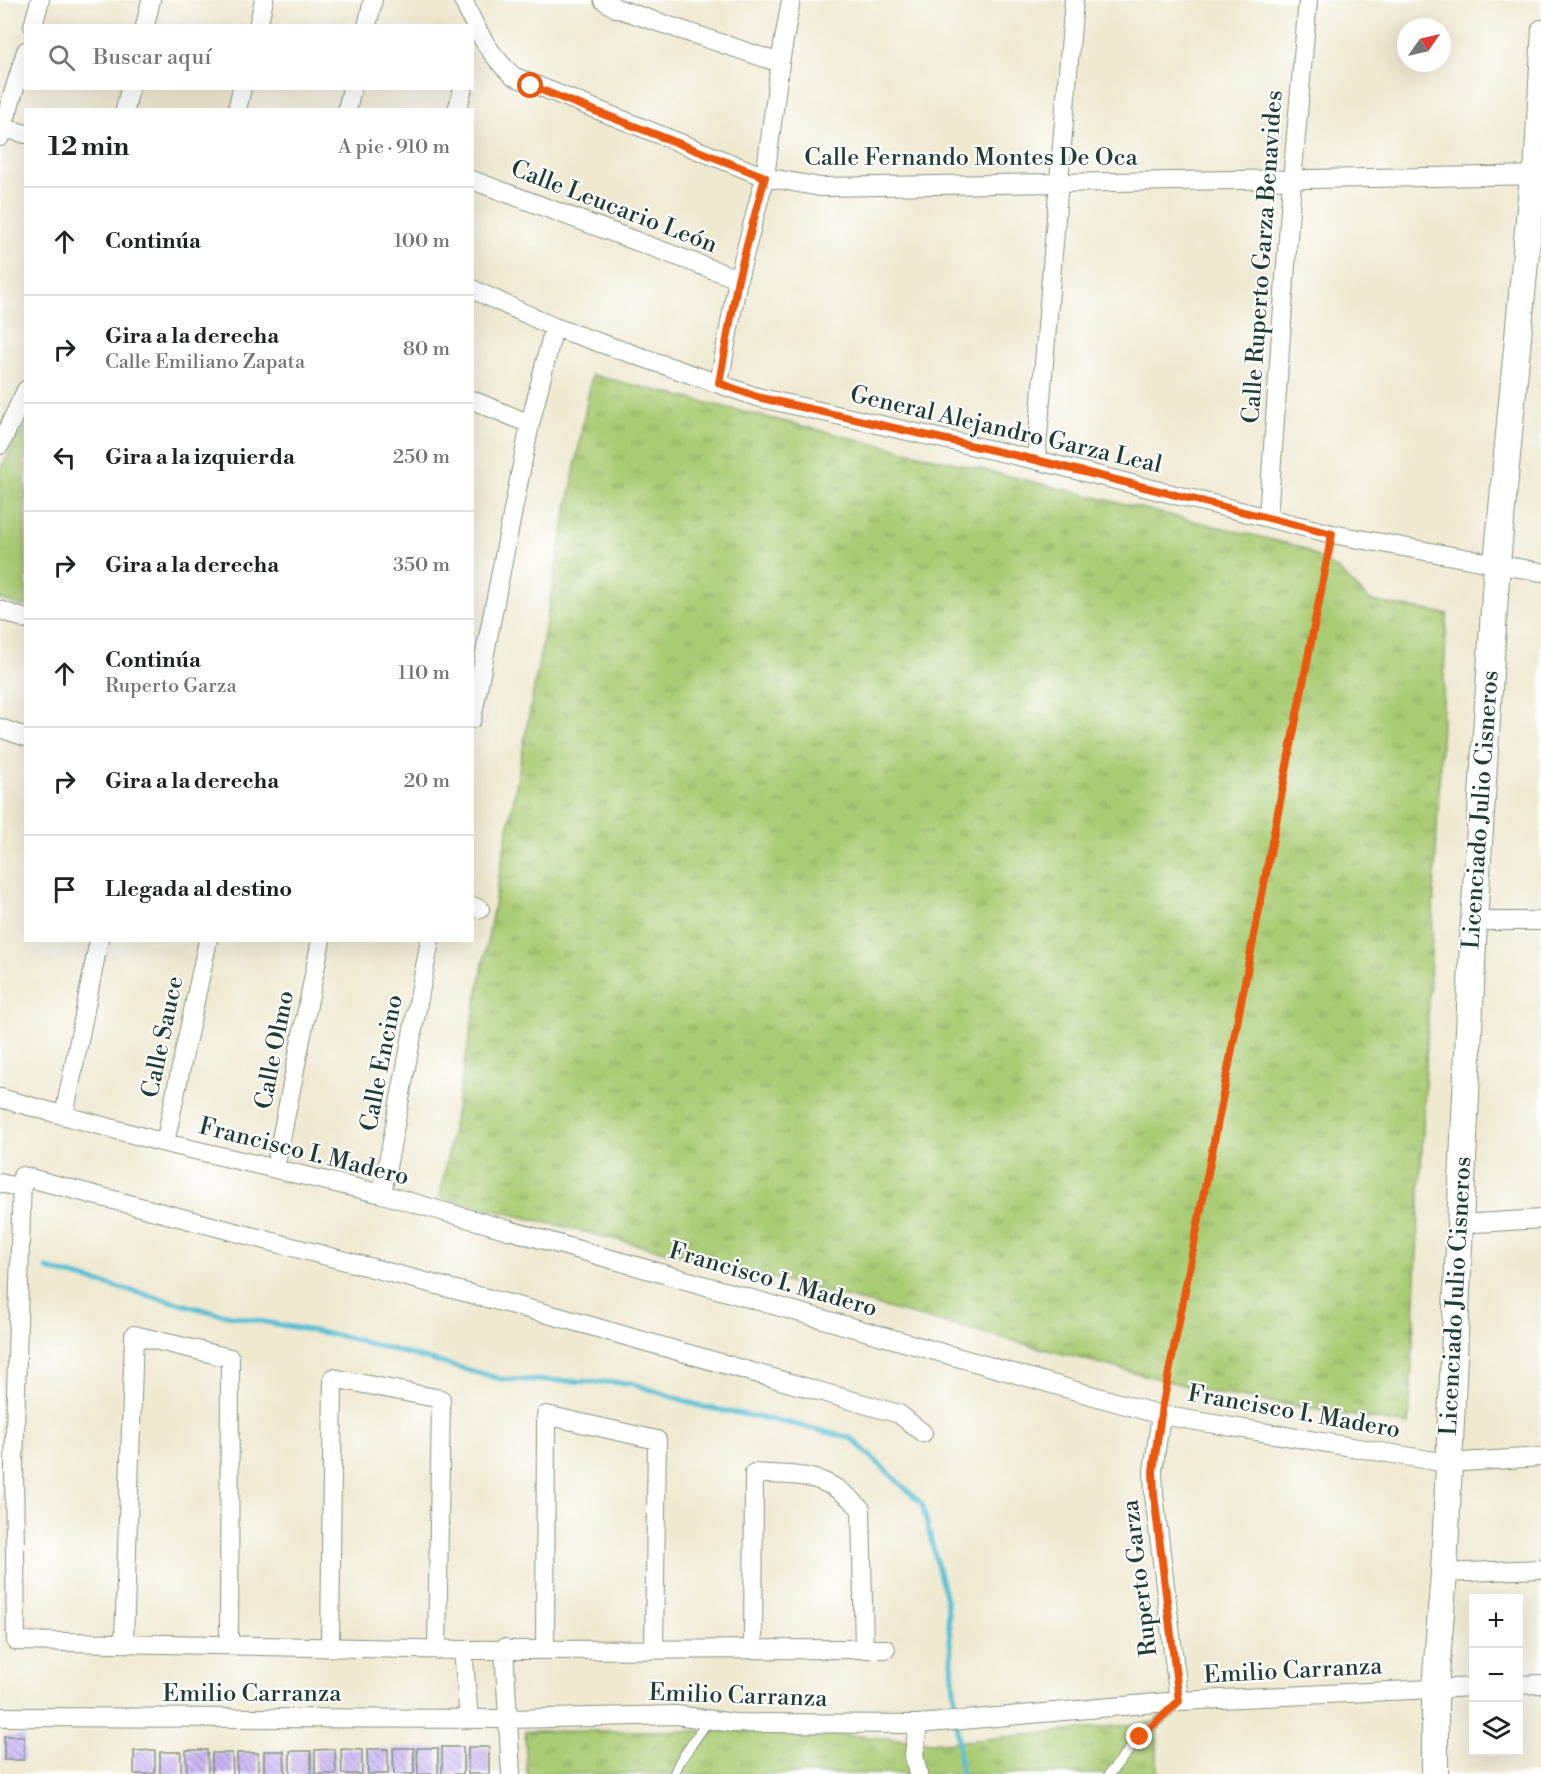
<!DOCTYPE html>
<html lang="es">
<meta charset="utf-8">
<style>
body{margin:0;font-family:"Libre Bodoni",serif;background:#f6f6f6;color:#202124}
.controls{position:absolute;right:18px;bottom:18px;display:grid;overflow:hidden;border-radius:0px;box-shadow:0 6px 24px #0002}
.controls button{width:54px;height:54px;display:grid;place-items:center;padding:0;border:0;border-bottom:2px solid #e0e0e0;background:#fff;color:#202124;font:30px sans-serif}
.compass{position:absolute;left:1397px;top:18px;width:54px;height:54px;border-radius:50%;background:#fff;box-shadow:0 6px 24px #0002;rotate:56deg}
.stop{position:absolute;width:18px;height:18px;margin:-14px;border:4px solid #ea580c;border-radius:50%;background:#fff}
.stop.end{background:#ea580c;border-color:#fff;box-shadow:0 2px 6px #0008}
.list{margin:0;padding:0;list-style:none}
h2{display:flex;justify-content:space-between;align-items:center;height:78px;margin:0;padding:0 24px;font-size:26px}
h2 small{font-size:20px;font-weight:400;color:#757577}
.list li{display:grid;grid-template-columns:39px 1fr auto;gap:18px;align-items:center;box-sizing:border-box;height:108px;padding:0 24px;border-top:2px solid #e0e0e0}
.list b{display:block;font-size:22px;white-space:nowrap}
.list p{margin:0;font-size:20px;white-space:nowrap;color:#757577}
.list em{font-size:20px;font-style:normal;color:#757577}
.icon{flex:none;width:33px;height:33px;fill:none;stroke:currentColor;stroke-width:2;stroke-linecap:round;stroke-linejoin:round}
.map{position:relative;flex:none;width:1541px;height:1774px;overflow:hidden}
.search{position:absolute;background:#fff;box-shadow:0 6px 24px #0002;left:24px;top:24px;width:450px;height:66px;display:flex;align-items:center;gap:15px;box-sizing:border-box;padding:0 21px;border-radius:0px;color:#757577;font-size:22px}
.panel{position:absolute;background:#fff;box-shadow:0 6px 24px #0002;left:24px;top:108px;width:450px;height:834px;border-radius:0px}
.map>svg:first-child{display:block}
.grass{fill:url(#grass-tufts);stroke:#648454;stroke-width:1.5}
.park{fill:#aacc74;stroke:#648454;stroke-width:1.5}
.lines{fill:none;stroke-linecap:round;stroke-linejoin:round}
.stream{stroke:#57bed4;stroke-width:5}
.building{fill:url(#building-back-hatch)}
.lane-casing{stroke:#879382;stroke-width:11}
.street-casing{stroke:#879382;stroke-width:20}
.secondary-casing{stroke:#879382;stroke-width:28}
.path{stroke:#879382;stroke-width:3;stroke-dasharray:1.5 4.5;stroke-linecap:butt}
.lane{stroke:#fff;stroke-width:9}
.street{stroke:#fff;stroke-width:18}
.secondary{stroke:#fff;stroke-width:26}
.route{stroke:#ea580c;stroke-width:8}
.labels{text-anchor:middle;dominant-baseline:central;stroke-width:4.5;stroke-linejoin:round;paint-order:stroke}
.street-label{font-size:24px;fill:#1f3d34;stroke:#fff}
</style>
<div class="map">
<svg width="1541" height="1774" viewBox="0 0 1541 1774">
<defs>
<pattern id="grass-tufts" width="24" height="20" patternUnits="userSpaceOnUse" patternTransform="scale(1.5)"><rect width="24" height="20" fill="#aacc74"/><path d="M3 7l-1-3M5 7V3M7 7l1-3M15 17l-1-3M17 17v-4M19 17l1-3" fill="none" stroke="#8aa760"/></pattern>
<pattern id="building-back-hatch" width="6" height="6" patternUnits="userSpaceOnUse" patternTransform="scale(1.5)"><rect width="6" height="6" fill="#c9b5f5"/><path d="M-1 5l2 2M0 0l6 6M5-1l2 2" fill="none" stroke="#a394c7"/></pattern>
</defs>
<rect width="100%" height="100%" fill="#fff"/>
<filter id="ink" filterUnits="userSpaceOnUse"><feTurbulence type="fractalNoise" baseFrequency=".0167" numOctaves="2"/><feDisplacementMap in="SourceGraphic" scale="12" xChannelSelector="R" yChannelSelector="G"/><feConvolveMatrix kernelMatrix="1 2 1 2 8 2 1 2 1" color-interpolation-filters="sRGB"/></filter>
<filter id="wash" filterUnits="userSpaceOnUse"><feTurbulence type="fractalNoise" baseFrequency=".008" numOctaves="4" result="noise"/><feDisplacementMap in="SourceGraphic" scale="24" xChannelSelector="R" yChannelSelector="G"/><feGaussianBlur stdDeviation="1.35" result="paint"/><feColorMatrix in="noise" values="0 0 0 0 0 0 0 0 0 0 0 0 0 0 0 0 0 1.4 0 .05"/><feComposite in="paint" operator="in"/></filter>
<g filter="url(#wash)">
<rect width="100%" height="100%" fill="#efe9d0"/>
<!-- grass -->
<path class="grass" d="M592 375 1301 547 1340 571 1370 601 1447 614 1409 1425 1210 1392 714 1263 440 1197Z
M1157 1722V1774H527L525 1731H798L946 1743Z"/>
<!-- park -->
<path class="park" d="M25 424 26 607H25L0 599V470Z"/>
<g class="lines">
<!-- stream -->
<path class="stream" d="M47 1269 216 1313 346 1337 501 1379 630 1383 704 1407 789 1423 851 1438 922 1504 947 1604 961 1774"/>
</g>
<g id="blocks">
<!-- building -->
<path class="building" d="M4 1736H24V1760H4Z
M442 1747H463V1774H442Z
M468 1747H489V1774H468Z
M393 1748H414V1774H394Z
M417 1748H438V1774H418Z
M335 1749 336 1774H315V1750Z
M341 1749 362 1750V1774H342Z
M367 1749H388V1774H368Z
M155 1750V1774H134V1751Z
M186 1750H207L208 1774H187Z
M264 1751H284L285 1774H264Z
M290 1751H311V1774H290Z
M160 1752H181V1774H160Z
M212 1753H232L233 1774H212Z
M237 1753H258V1774H237Z"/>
</g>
</g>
<g filter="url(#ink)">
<use href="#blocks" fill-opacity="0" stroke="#879382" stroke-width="1.5"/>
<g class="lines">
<!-- lane casing -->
<g class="lane-casing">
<path id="lane" d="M674 1774 680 1761 709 1719
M1109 1774 1140 1737 1178 1702"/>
</g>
<!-- street casing -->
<g class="street-casing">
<path id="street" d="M463 0C476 30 489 54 513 76L765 177 820 187 1541 175
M603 0 616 8 780 63
M33 26 40 0
M145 26 151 0
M258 26 264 0
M367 26 373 0
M125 110 130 88
M237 110 242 88
M347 110 352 88
M457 110 463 88
M0 127 26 134
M0 137 26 51
M1533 174 1541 29
M472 180 738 279
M472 289 554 327 757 397 1036 460 1332 534 1541 572
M719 383 738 279 765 177 780 63 791 0
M472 400 530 424
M0 445 26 390
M1036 460 1074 0
M1268 517 1292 181 1308 0
M0 610 26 619
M472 719 530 424 554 327
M0 728 26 737
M472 906 480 909
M1474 921H1541
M0 1098 165 1143 382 1194 1161 1415 1447 1463 1541 1457
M64 1116 99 940
M165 1143 208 940
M275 1169 321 940
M0 1183 22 1188
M382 1194 430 940
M1461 1224 1541 1219
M1161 1415 1153 1471 1154 1495 1179 1701
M1444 1573 1541 1569
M124 1643 134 1335 230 1358 229 1645
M330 1647 333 1378 441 1399 437 1650
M504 1648 511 1774
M545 1649 546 1415 657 1440 654 1649
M753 1649 754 1473C802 1476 826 1472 861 1509L864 1649
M886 1649 463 1650 16 1641 14 1466 22 1176 559 1317 899 1414 923 1433
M463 1650 469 1719
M1518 1685 1541 1684
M0 1717 509 1719 676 1715 734 1723 918 1724 1179 1701 1474 1687
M918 1724 914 1755 918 1774"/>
</g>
<!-- secondary casing -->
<g class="secondary-casing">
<path id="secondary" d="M1435 1774V1688L1444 1573 1474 921 1497 563 1533 176 1541 161"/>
</g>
<!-- path -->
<path class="path" d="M1164 1398 1329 550"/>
<!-- lane -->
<use href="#lane" class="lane"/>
<!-- street -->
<use href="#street" class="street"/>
<!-- secondary -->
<use href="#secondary" class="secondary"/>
</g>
</g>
<g class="lines" filter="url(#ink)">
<!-- route -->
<path class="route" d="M531 86 765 177 738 279 719 383 757 397 1036 460 1332 534 1161 1414 1153 1471 1154 1495 1179 1701 1140 1737"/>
</g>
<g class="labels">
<!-- street labels -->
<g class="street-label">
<text x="971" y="158">Calle Fernando Montes De Oca</text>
<text transform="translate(614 207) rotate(21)">Calle Leucario León</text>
<text transform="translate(1263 257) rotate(-86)">Calle Ruperto Garza Benavides</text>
<text transform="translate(1006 430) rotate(13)">General Alejandro Garza Leal</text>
<text transform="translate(1481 810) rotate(-86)">Licenciado Julio Cisneros</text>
<text transform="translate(163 1037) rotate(-78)">Calle Sauce</text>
<text transform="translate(275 1050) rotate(-79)">Calle Olmo</text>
<text transform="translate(382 1063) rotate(-79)">Calle Encino</text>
<text transform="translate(304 1152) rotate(14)">Francisco I. Madero</text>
<text transform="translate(773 1280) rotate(16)">Francisco I. Madero</text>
<text transform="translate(1456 1296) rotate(-87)">Licenciado Julio Cisneros</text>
<text transform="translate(1294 1412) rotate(10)">Francisco I. Madero</text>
<text transform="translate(1140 1578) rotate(-97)">Ruperto Garza</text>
<text transform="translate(1293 1671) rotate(-3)">Emilio Carranza</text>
<text x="252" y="1694">Emilio Carranza</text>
<text transform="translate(738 1696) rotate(2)">Emilio Carranza</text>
</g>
</g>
</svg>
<div class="controls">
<button>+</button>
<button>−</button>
<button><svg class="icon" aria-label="layers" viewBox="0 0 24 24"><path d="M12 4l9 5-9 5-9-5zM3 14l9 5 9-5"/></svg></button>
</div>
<svg class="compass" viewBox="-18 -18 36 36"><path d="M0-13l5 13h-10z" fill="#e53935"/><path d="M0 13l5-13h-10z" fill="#757577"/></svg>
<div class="stop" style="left:531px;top:86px"></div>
<div class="stop end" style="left:1140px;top:1737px"></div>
<div class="search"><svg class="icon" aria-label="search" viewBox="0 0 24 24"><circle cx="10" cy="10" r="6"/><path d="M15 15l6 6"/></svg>Buscar aquí</div>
<section class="panel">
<h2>12 min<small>A pie · 910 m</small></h2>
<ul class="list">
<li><svg class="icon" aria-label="ahead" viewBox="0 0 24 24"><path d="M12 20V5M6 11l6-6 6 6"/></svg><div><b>Continúa</b></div><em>100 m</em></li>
<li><svg class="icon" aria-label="right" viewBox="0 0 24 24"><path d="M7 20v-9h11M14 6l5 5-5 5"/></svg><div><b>Gira a la derecha</b><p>Calle Emiliano Zapata</p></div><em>80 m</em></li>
<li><svg class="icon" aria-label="left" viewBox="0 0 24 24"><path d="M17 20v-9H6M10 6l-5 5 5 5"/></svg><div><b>Gira a la izquierda</b></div><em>250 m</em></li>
<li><svg class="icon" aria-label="right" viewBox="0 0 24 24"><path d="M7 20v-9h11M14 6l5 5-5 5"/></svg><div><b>Gira a la derecha</b></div><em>350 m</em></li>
<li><svg class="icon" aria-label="ahead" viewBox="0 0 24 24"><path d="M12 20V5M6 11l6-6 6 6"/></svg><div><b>Continúa</b><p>Ruperto Garza</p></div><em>110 m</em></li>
<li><svg class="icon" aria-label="right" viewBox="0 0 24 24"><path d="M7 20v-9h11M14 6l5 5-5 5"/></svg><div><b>Gira a la derecha</b></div><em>20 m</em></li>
<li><svg class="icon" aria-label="arrive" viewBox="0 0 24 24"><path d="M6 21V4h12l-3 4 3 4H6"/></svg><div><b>Llegada al destino</b></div></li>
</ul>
</section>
</div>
